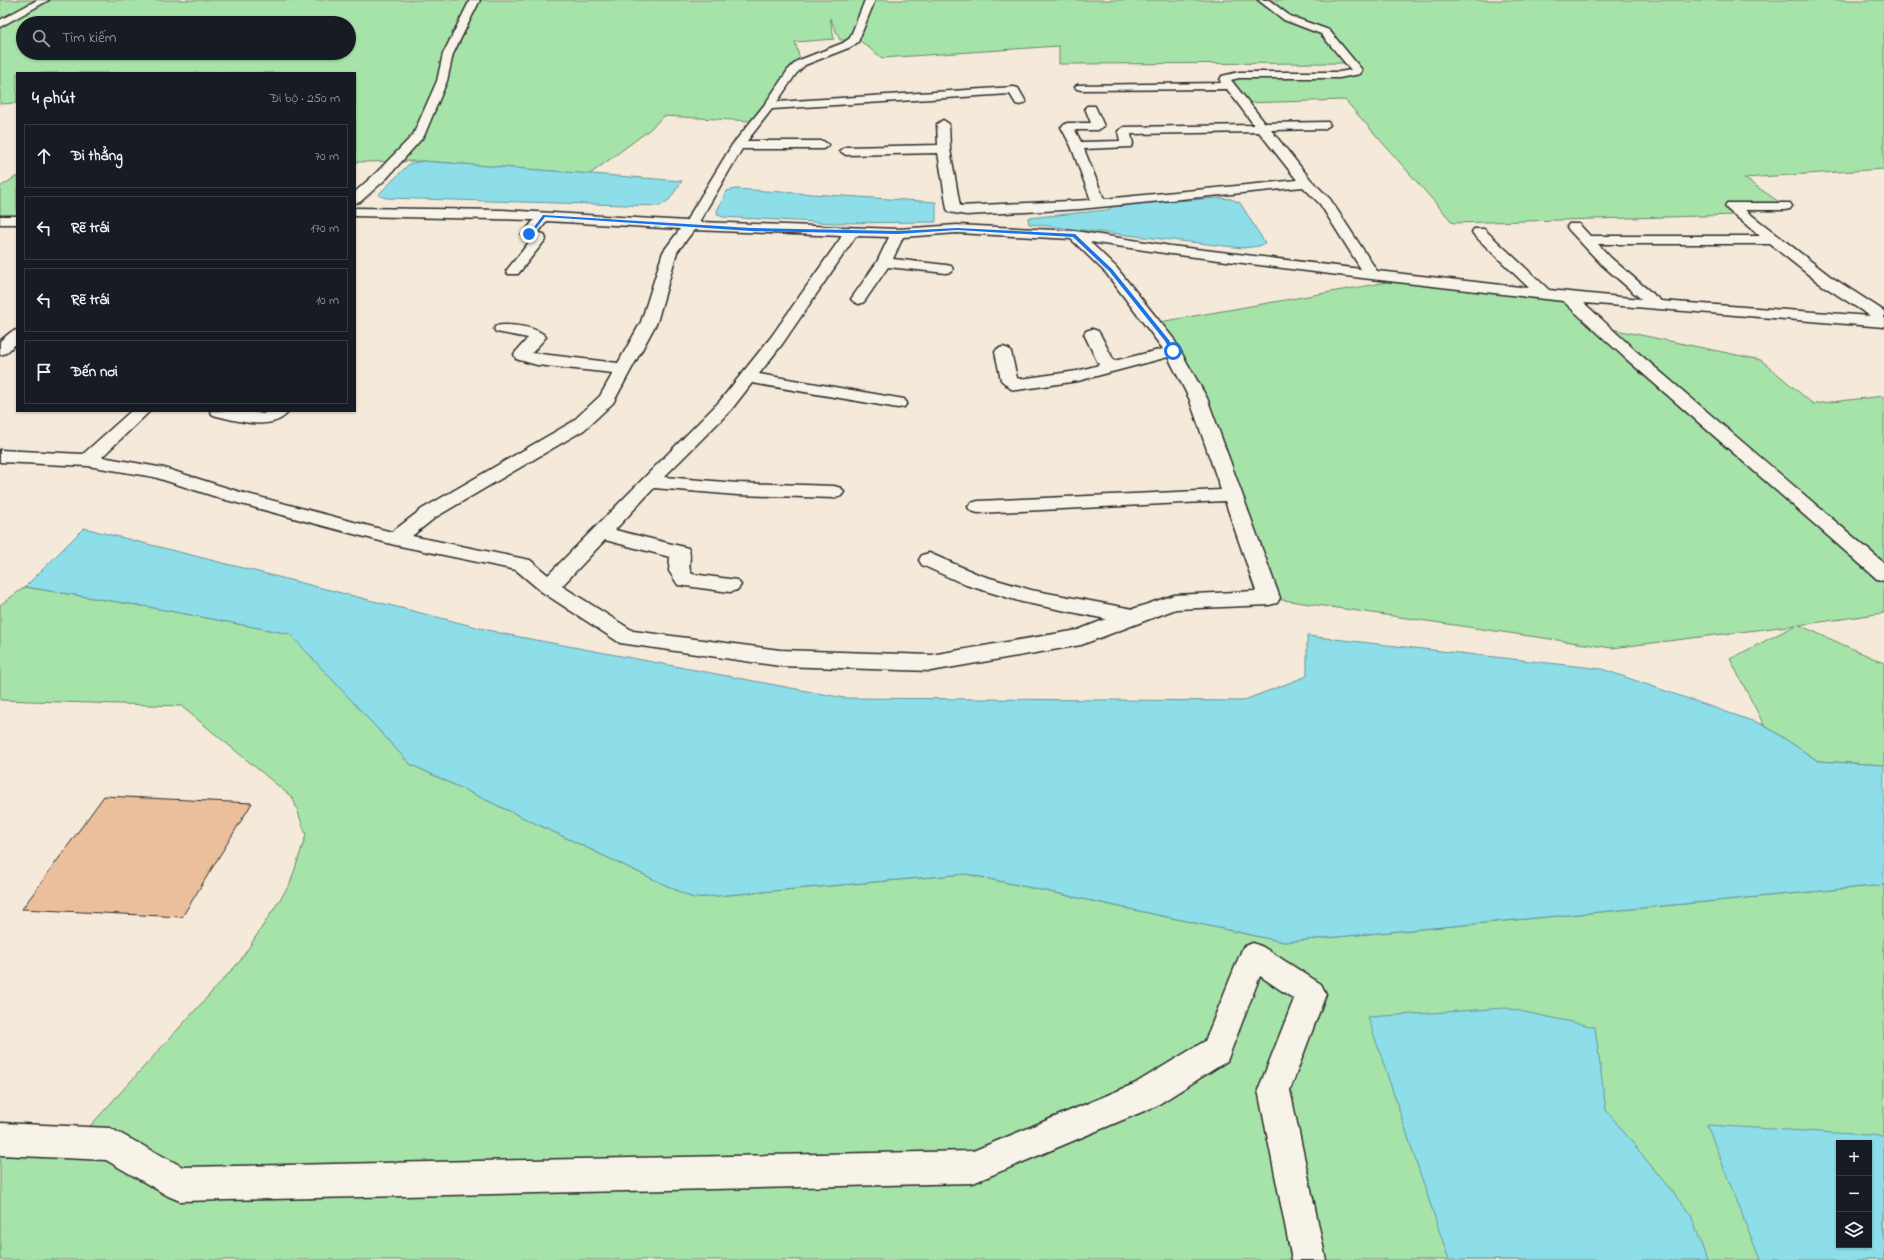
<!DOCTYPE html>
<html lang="vi">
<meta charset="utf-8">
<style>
body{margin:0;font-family:"Indie Flower",sans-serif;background:#242831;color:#f1f3f6}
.controls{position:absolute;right:12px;bottom:12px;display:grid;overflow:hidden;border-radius:0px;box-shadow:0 1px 3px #0004}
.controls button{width:36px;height:36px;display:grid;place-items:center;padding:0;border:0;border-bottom:1px solid #363941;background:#171b24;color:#f1f3f6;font:20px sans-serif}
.stop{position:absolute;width:12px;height:12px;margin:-9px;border:3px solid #1a73e8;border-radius:50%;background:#fff}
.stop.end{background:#1a73e8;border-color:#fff;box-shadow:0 1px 4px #0008}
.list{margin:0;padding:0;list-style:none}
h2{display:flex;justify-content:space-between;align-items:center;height:52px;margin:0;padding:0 16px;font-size:17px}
h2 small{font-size:13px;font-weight:400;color:#9ea1a6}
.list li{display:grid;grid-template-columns:26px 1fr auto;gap:12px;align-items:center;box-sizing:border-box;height:64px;margin:0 8px 8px;padding:0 8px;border:1px solid #363941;border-radius:0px}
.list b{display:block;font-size:15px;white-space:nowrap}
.list em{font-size:13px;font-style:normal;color:#9ea1a6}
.icon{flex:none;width:22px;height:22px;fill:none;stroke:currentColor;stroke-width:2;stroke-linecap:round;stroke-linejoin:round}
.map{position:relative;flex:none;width:1884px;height:1260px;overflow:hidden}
.search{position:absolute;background:#171b24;box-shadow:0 1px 3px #0004;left:16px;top:16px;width:340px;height:44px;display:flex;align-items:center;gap:10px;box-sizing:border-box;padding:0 14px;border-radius:22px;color:#9ea1a6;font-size:15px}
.panel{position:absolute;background:#171b24;box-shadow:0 1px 3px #0004;left:16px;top:72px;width:340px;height:340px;border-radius:0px}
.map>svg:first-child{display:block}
.green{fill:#a6e3a9;stroke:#68876a;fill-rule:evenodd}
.water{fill:#8ddee8;stroke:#66969c;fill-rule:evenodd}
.building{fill:#ebbf9b;stroke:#2b2b2b}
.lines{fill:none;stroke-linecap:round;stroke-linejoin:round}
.minor-casing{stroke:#2b2b2b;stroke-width:3}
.minor{fill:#f7f3e8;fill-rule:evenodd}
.route{fill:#1a73e8}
</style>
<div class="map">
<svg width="1884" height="1260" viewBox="0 0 1884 1260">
<rect width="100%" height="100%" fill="#f5e9d9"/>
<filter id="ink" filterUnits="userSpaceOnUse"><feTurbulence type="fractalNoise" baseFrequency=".025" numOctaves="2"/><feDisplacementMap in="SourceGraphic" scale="8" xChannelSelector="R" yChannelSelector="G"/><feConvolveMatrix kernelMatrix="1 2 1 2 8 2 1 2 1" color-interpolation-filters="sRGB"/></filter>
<g filter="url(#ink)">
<!-- green -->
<path class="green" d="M0 0H1884V169L1744 178 1785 206H1732L1736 215 1453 223 1345 100 1244 103 1226 78 1356 72 1351 63 1059 64V46L882 58 859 40H840L830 18 834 39 795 42 801 63 751 121 664 116 648 131 590 174 423 161 355 162V73H17V103L0 104ZM23 23H349V53H23Z
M17 176V220H0V187Z
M1405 279 1568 297 1602 327 1761 360 1813 404 1884 396V613L1799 625 1884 663V765L1818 761 1764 725 1730 659 1796 625 1612 648 1269 598 1198 398 1154 323Z
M25 587 149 607 291 634 410 764 693 898 966 874 1284 942 1884 885V1260H0V1139L81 1136 240 961 290 884 306 835 293 798 181 706 0 700V605ZM1839 1143H1869V1245H1839Z"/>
<!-- water -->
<path class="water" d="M423 161 682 181 669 200 660 206 386 198 378 195 409 164Z
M735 189 936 202V222L834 223 723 217 718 215 717 211 727 191Z
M1219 198 1231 199 1240 203 1265 243 1259 246 1243 248 1029 224 1028 218 1107 210 1116 205Z
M84 528 504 634 844 698 1242 701 1307 676V636L1602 669 1764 725 1818 761 1884 765V885L1284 942 966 874 693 898 410 764 290 634 149 607 25 587Z
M1506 1008 1595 1027 1606 1110 1691 1215 1707 1260H1449L1368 1017Z
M1707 1125 1884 1136V1260H1760ZM1839 1143H1869V1245H1839Z"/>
<!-- building -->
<path class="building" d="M104 796 252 803 182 917 22 909Z"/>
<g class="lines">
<!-- minor casing -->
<g class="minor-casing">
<path id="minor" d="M37 0H49L0 27V20Z
M470 0H480L453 54 447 81 424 136 387 178 360 202 355 203V192L377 172 413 135 437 81 443 54Z
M865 0H875L858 42 851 47 805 65 796 74 777 102 1014 87 1018 88 1026 102 1020 105 1016 104 1010 94 772 109 747 141H823L829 145 823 149H742L699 222 898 229 957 225 1075 231 1171 246 1361 269 1320 204 1303 187 1080 209 966 215 949 212 947 209 938 153 846 155 840 151 846 147 938 145 937 124 943 120 949 124 950 149 960 206 1091 200 1071 146 1061 127 1067 123H1091L1085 108 1087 106H1095L1104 126 1098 130H1075L1081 142 1120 141 1118 131 1124 127 1254 125 1227 89 1081 90 1077 89 1075 87 1077 85 1221 83 1220 80 1222 76 1239 72H1339L1351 70 1321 34 1284 20 1258 0H1269L1290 16 1329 30 1362 70 1360 74 1339 78H1239L1231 80 1265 123 1328 122 1330 125 1324 129 1271 130 1311 180 1330 199 1377 271 1529 288 1474 235 1472 232 1474 229H1484L1549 290 1641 299 1601 264 1569 230 1567 227 1569 224H1579L1590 236H1760L1727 209 1725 206 1727 203H1790L1792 206 1790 209 1785 210H1745L1830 276 1884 311V327L1584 303 1636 351 1884 563V581L1877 579 1624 357 1563 301 1362 278 1171 254 1090 242 1116 267 1173 338 1207 398 1280 598 1277 603 1269 605 1176 609 1081 645 931 671 780 666 620 643 542 592 516 570 395 545 226 500 154 477 88 466 0 462V450L83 454 131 411H150L102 457 164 468 240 492 392 532 422 509 572 422 600 396 613 373 537 365 516 359 514 354 528 338 496 332 494 329 496 326C508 323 539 327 546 337L532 353 618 363 641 322 663 252 680 229 547 221 538 233 544 234 546 239 518 274H508L506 271 531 240 524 238 522 235 534 220 355 216V208L502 210 686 221 732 145 765 104 788 70 797 61 843 43 850 38ZM1259 132 1297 180 1104 199 1084 149 1131 147 1133 144 1131 134ZM694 230 842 236 771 337 719 402 548 575 530 560 412 536 436 517 584 430 613 403 657 322 677 252ZM957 233 1071 239 1106 273 1163 349 1114 361 1100 334 1098 331 1092 329 1086 331 1084 334 1099 365 1077 371 1020 379 1017 378 1011 352 1009 349 1003 347 997 349 995 352 1001 380 1011 389 1017 390 1078 381 1168 357 1189 398 1221 490 978 501 971 503 968 507 971 511 978 513 1225 501 1256 591 1174 595 1133 609 1031 590 980 575 929 553 922 555 919 560 922 565 966 585 1022 602 1106 619 1078 630 931 655 780 650 633 631 562 586 605 540 670 557 669 571 678 585 730 592 737 590 741 585 737 580 692 574C686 566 693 557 688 548L615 530 654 488 737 495 834 498 841 496 844 492 841 488 834 486 737 483 664 477 731 410 752 383 898 408 904 407 907 403 904 399 898 398 759 374 783 343 856 236 889 237 877 262 851 299 854 302 859 304 864 302 888 267 946 273 951 272 953 269 951 266 946 265 893 259 903 237ZM1598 244H1770L1819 283 1870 316 1661 301 1611 258Z
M0 216H17V224H0Z
M17 330V343L6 353 0 355V341L11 332Z
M210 411H248L263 414 268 411H289C274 433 234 420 213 415Z
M1253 943 1263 947 1321 984 1326 994 1290 1090 1326 1260H1292L1258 1090 1294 999 1260 976 1227 1061 1156 1106 973 1183 180 1201 168 1196 106 1160 0 1155V1123L110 1128 183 1167 973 1151 1134 1084 1205 1041 1243 947Z"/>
</g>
<!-- minor -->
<use href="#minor" class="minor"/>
</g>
</g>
<!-- route -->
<path class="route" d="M543 215 751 228 898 231 957 228 1075 234 1112 269 1169 340 1175 351 1171 352 1165 341 1109 271 1073 237 957 230 898 234 751 231 545 217 531 235H528Z"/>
</svg>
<div class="controls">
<button>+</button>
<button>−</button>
<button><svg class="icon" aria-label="layers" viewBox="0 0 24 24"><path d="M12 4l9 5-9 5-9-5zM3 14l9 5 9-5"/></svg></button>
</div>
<div class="stop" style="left:1173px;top:351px"></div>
<div class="stop end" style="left:529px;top:234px"></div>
<div class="search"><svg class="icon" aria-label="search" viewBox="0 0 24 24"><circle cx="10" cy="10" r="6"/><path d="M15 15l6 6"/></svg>Tìm kiếm</div>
<section class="panel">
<h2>4 phút<small>Đi bộ · 250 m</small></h2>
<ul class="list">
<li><svg class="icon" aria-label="ahead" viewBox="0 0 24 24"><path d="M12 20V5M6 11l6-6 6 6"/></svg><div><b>Đi thẳng</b></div><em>70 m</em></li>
<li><svg class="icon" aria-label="left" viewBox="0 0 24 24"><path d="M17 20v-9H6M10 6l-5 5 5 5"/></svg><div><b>Rẽ trái</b></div><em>170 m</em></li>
<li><svg class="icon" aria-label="left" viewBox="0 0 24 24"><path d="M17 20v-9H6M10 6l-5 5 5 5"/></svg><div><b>Rẽ trái</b></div><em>10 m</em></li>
<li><svg class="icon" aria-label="arrive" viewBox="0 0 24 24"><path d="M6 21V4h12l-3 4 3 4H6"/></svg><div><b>Đến nơi</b></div></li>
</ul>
</section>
</div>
